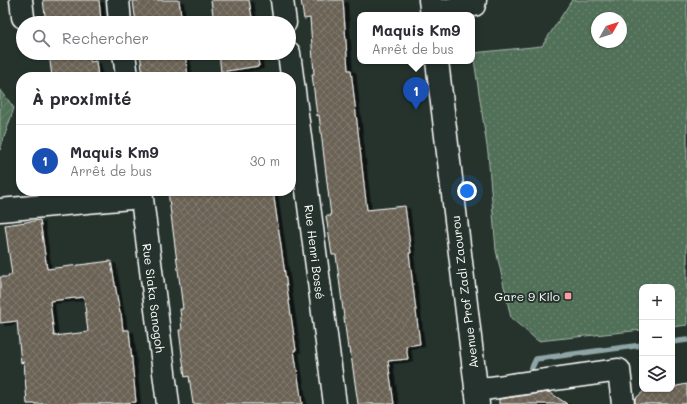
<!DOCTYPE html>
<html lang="fr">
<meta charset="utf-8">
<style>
body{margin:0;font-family:Mali,sans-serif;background:#f2f2f3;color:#2b2b33}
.controls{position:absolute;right:12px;bottom:12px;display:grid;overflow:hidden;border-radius:8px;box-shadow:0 1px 3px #0004}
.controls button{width:36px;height:36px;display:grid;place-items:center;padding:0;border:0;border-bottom:1px solid #e1e1e2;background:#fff;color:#2b2b33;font:20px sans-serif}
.compass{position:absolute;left:591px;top:12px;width:36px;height:36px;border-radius:50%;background:#fff;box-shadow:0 1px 3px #0004;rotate:51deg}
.you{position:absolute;left:467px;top:191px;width:14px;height:14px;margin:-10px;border:3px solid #fff;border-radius:50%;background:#1a73e8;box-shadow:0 0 0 6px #1a73e833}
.badge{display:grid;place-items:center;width:26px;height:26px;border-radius:50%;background:#db2777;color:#fff;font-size:13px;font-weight:700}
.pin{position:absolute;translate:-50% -33px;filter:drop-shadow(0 1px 2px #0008)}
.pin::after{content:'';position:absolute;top:21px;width:14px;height:12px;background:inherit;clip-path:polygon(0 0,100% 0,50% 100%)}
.popup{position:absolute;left:357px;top:12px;width:118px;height:52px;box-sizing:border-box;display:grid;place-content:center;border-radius:8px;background:#fff;filter:drop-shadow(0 1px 3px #0005);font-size:13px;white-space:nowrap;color:#7c7c81}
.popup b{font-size:15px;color:#2b2b33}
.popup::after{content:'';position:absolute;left:50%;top:100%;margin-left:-8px;border:8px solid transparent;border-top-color:#fff}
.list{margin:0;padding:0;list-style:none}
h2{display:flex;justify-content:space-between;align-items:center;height:52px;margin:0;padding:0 16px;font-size:17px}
h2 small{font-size:13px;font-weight:400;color:#7c7c81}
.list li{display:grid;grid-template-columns:26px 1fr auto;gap:12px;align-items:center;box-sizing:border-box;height:72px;padding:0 16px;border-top:1px solid #e1e1e2}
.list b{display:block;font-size:15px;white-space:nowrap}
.list p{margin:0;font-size:13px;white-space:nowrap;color:#7c7c81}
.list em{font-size:13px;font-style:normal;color:#7c7c81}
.icon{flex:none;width:22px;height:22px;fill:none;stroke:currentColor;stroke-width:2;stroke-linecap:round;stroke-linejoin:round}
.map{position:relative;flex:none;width:687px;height:404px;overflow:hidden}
.search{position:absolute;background:#fff;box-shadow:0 1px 3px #0004;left:16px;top:16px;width:280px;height:44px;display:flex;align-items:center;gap:10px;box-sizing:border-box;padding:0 14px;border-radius:22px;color:#7c7c81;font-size:15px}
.panel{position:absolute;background:#fff;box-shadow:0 1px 3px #0004;left:16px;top:72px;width:280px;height:124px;border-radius:16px}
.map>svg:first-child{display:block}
.grass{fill:url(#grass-dots);stroke:#a8b8ac;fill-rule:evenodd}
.garden{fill:url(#garden-furrows);stroke:#a8b8ac}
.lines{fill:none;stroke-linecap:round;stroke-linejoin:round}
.stream{stroke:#8fa5a6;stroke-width:5.5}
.building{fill:url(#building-cross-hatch);stroke:#fff;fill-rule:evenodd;filter:url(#shadow)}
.minor-casing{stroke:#fff;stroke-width:25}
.major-casing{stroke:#fff;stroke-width:25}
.minor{stroke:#26332d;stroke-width:22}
.major{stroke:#26332d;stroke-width:22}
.poi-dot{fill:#ff9aa2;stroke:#26332d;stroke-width:1.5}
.labels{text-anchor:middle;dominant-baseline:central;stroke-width:4;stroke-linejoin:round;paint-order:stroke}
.street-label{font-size:12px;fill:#fff;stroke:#26332d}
.poi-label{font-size:12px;fill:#fff;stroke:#26332d;text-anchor:end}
</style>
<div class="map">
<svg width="687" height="404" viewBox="0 0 687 404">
<defs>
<pattern id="grass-dots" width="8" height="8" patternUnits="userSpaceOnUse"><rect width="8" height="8" fill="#517058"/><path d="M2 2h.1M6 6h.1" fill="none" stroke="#6b8571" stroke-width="1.8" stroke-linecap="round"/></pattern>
<pattern id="garden-furrows" width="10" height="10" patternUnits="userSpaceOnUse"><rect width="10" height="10" fill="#517058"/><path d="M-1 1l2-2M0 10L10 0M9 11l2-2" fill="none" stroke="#6b8571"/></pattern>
<pattern id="building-cross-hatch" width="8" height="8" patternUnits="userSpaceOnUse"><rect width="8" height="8" fill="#6b6354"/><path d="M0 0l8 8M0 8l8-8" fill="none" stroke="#817a6e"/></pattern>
<filter id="shadow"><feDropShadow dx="4.5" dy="2.5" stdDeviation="0" flood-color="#0009"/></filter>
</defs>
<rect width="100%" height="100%" fill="#26332d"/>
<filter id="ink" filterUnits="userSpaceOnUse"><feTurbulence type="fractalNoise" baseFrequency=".025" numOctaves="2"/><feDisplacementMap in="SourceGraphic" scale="8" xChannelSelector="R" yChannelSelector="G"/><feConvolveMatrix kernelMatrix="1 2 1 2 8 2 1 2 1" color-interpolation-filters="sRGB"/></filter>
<g filter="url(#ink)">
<!-- grass -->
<path class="grass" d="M572 0H687V325L672 327V287H642V330L538 341 511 318 496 250 488 153 473 53 542 46ZM597 18H621V42H597Z"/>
<!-- garden -->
<path class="garden" d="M0 89 14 108 0 150Z"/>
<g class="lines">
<!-- stream -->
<path class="stream" d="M672 342 687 340
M527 378 536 359 642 345"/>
</g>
<!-- building -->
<path class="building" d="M43 0H99L101 20 89 22V23H46Z
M146 0H179L182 23H136L133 1Z
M211 0H249L253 23H214Z
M301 0H343L348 70H351L367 210 405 206 411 253H409L420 344 406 346 408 359 388 361 394 404H358L350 348 348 349 336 255H332L326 216H331L319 115 317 116 312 74H314L310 18 304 19Z
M49 53H88L90 62 96 61 98 77H52Z
M140 53H185L188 77H143Z
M219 53H257L259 66 221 72Z
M168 191H273L296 350H294L302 404H193L189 376 185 377 179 330H182L180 309H183Z
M40 220 47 269 111 261 120 313H121L123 330H129L136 402 113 404H27L24 362 21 363 17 321 0 323V277H9L8 275H12L5 225ZM84 297 88 332 54 336 50 301Z
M687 384V404H635V399L646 389H672V387Z
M549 392 567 404H499V399Z"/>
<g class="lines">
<!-- minor casing -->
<g class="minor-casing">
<path id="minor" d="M21 0 23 17
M118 0 120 23
M282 0 285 23
M432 13 474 5 475 0
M124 53 127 77
M289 53 335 404
M141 191 168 404
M0 210 141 197
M476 390 619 370 623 404"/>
</g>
<!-- major casing -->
<g class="major-casing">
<path id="major" d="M430 0 432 15
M437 61 478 404"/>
</g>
<!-- minor -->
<use href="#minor" class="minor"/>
<!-- major -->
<use href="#major" class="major"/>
</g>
</g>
<!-- markers -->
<rect class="poi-dot" x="564" y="292" width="8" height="8" rx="2"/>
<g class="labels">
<!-- street labels -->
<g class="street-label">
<text transform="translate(315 252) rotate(83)">Rue Henri Bossé</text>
<text transform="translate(464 292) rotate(-97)">Avenue Prof Zadi Zaourou</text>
<text transform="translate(154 298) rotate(83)">Rue Siaka Sanogoh</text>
</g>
<!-- poi labels -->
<g class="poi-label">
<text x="560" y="296">Gare 9 Kilo</text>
</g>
</g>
</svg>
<div class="controls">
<button>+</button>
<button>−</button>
<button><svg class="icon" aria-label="layers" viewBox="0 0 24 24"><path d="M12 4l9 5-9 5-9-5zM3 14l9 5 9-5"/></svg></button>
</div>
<svg class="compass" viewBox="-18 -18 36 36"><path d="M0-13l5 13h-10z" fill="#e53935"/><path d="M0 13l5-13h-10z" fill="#7c7c81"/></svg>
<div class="you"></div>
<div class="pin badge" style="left:416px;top:110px;background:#1a4fb4">1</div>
<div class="popup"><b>Maquis Km9</b>Arrêt de bus</div>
<div class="search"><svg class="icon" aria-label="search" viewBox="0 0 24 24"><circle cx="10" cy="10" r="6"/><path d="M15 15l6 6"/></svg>Rechercher</div>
<section class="panel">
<h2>À proximité<small></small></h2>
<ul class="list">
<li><span class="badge" style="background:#1a4fb4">1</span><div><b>Maquis Km9</b><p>Arrêt de bus</p></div><em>30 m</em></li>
</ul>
</section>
</div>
